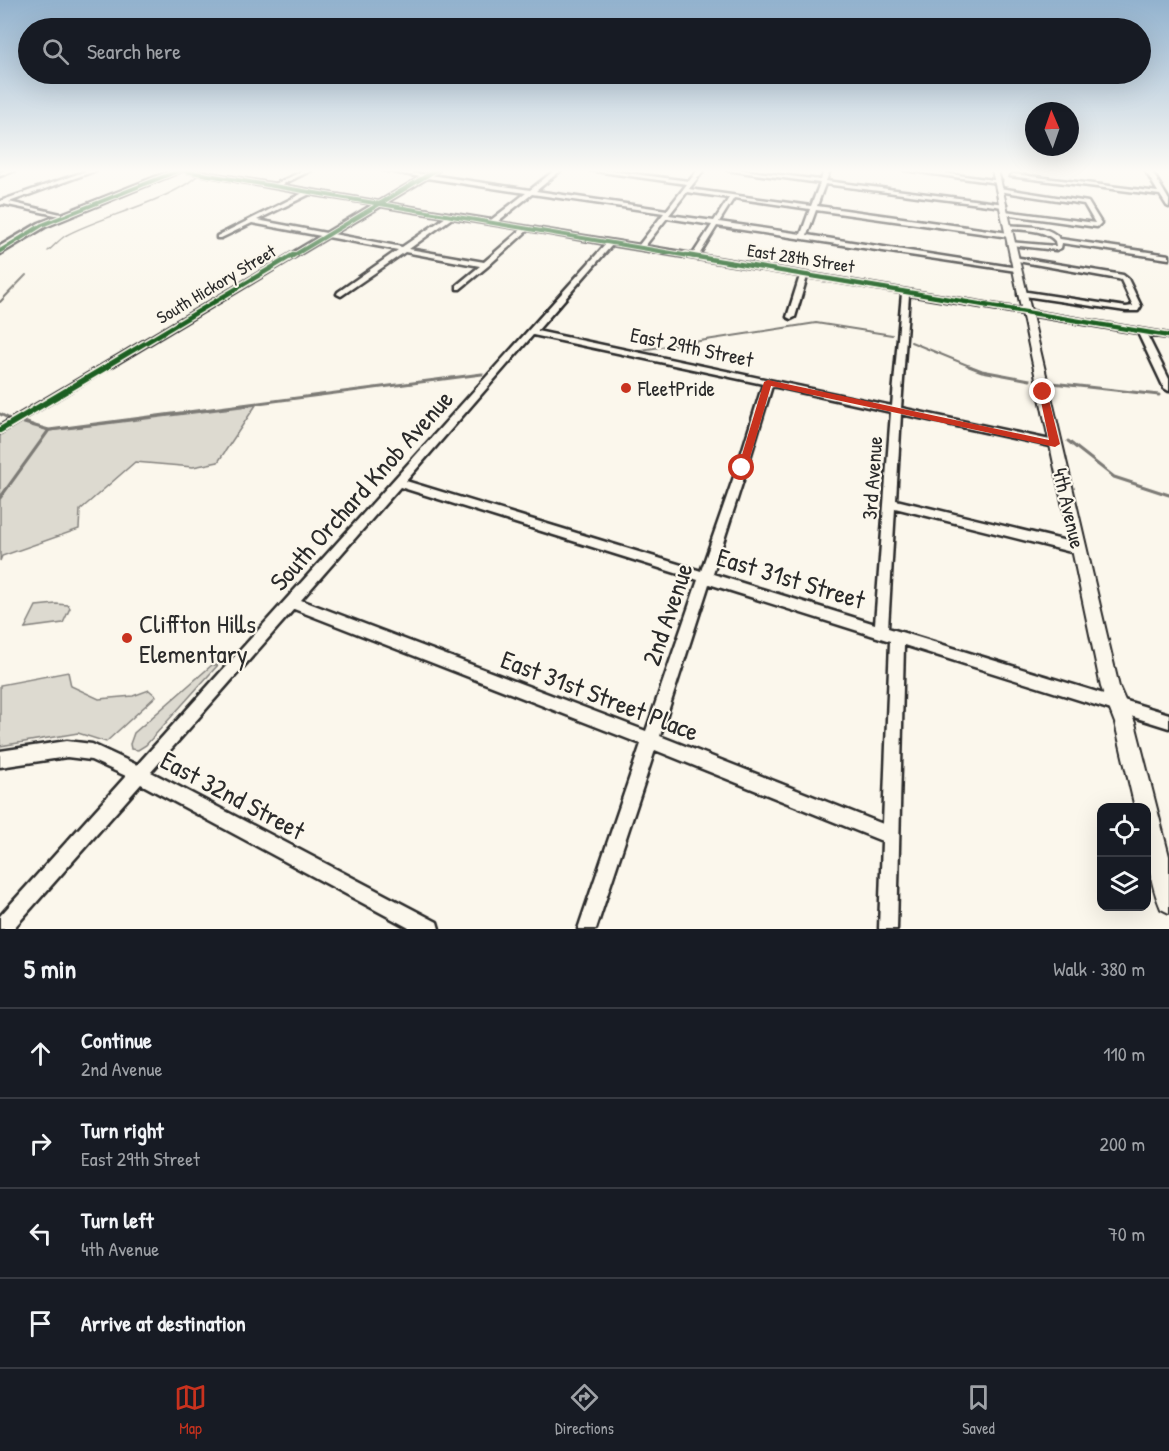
<!DOCTYPE html>
<meta charset="utf-8">
<style>
body{margin:0;font-family:"Patrick Hand",sans-serif;background:#242831;color:#f1f3f6}
.controls{position:absolute;right:18px;bottom:18px;display:grid;overflow:hidden;border-radius:12px;box-shadow:0 6px 24px #0002}
.controls button{width:54px;height:54px;display:grid;place-items:center;padding:0;border:0;border-bottom:2px solid #363941;background:#171b24;color:#f1f3f6;font:30px sans-serif}
.compass{position:absolute;left:1025px;top:102px;width:54px;height:54px;border-radius:50%;background:#171b24;box-shadow:0 6px 24px #0002;rotate:358deg}
.stop{position:absolute;width:18px;height:18px;margin:-14px;border:4px solid #c8321e;border-radius:50%;background:#fff}
.stop.end{background:#c8321e;border-color:#fff;box-shadow:0 2px 6px #0008}
.list{margin:0;padding:0;list-style:none}
h2{display:flex;justify-content:space-between;align-items:center;height:78px;margin:0;padding:0 24px;font-size:26px}
h2 small{font-size:20px;font-weight:400;color:#9ea1a6}
.list li{display:grid;grid-template-columns:39px 1fr auto;gap:18px;align-items:center;box-sizing:border-box;height:90px;padding:0 24px;border-top:2px solid #363941}
.list b{display:block;font-size:22px;white-space:nowrap}
.list p{margin:0;font-size:20px;white-space:nowrap;color:#9ea1a6}
.list em{font-size:20px;font-style:normal;color:#9ea1a6}
.icon{flex:none;width:33px;height:33px;fill:none;stroke:currentColor;stroke-width:2;stroke-linecap:round;stroke-linejoin:round}
.map{position:relative;flex:none;width:1169px;height:929px;overflow:hidden}
.search{position:absolute;background:#171b24;box-shadow:0 6px 24px #0002;left:18px;right:18px;top:18px;height:66px;display:flex;align-items:center;gap:15px;box-sizing:border-box;padding:0 21px;border-radius:33px;color:#9ea1a6;font-size:22px}
.sheet{height:438px;background:#171b24}
nav{display:flex;justify-content:space-around;align-items:center;box-sizing:border-box;height:84px;border-top:2px solid #363941;background:#171b24;font-size:16px;color:#9ea1a6}
nav a{display:grid;justify-items:center;gap:3px}
nav .on{color:#c8321e}
.map>svg:first-child{display:block}
.green{fill:#dddad0;stroke:#84827e;stroke-width:1.5}
.lines{fill:none;stroke-linecap:round;stroke-linejoin:round}
.stream-far2{stroke:#7b7a75;stroke-width:1.5}
.stream-far1{stroke:#7b7a75;stroke-width:2}
.stream{stroke:#7b7a75;stroke-width:3}
.minor-casing{stroke:#2b2b2b;stroke-width:5}
.major-casing{stroke:#2b2b2b;stroke-width:4}
.highway-casing{stroke:#2b2b2b;stroke-width:5}
.minor{fill:#fbf7ec;fill-rule:evenodd}
.major{fill:#fbf7ec;fill-rule:evenodd}
.highway{fill:#fbf7ec;fill-rule:evenodd}
.cycleway-far2-casing{stroke:#fbf7ec;stroke-width:6}
.cycleway-far1-casing{stroke:#fbf7ec;stroke-width:8}
.cycleway-casing{stroke:#fbf7ec;stroke-width:10}
.cycleway-far2{stroke:#1b5e20;stroke-width:4}
.cycleway-far1{stroke:#1b5e20;stroke-width:4.5}
.cycleway{stroke:#1b5e20;stroke-width:6}
.route{fill:#c8321e}
.poi-dot{fill:#c8321e;stroke:#fbf7ec;stroke-width:2}
.labels{text-anchor:middle;dominant-baseline:central;stroke-width:4.5;stroke-linejoin:round;paint-order:stroke}
.far-street-label{font-size:18px;fill:#2b2b2b;stroke:#fbf7ec}
.street-label{font-size:21px;fill:#2b2b2b;stroke:#fbf7ec}
.poi-label{font-size:21px;fill:#2b2b2b;stroke:#fbf7ec;text-anchor:start}
.near-street-label{font-size:26px;fill:#2b2b2b;stroke:#fbf7ec}
.near-poi-label{font-size:26px;fill:#2b2b2b;stroke:#fbf7ec;text-anchor:start}
</style>
<div class="map">
<svg width="1169" height="929" viewBox="0 0 1169 929">
<rect width="100%" height="100%" fill="#fbf7ec"/>
<filter id="ink" filterUnits="userSpaceOnUse"><feTurbulence type="fractalNoise" baseFrequency=".0167" numOctaves="2"/><feDisplacementMap in="SourceGraphic" scale="12" xChannelSelector="R" yChannelSelector="G"/><feConvolveMatrix kernelMatrix="1 2 1 2 8 2 1 2 1" color-interpolation-filters="sRGB"/></filter>
<g filter="url(#ink)">
<!-- green -->
<path class="green" d="M256 405 218 462 193 467 135 462 80 510 79 529 2 556 0 561V434L22 420 49 431Z
M56 604 68 605 70 608 63 623 25 628 36 606Z
M212 665H218L146 745 138 750 131 749 130 744 134 733Z
M68 672 71 686 99 699 133 696 149 690 156 696 106 742 78 733 0 746V685Z"/>
<g class="lines">
<!-- stream-far2 -->
<path class="stream-far2" d="M48 251C54 246 59 240 65 236 97 217 183 198 202 170"/>
<!-- stream-far1 -->
<path class="stream-far1" d="M0 302 26 275
M911 342 972 367
M641 350 816 323 892 335"/>
<!-- stream -->
<path class="stream" d="M969 366 982 371 1030 380
M1052 383 1159 395
M0 414 8 418
M24 423 49 430 482 374
M1068 441 1114 477 1169 495
M0 498 49 430"/>
<!-- minor casing -->
<g class="minor-casing">
<path id="minor" d="M7 170H16L0 176V172Z
M89 170H97L9 202 65 215V217L3 204 0 205V201Z
M176 170H189L275 184 305 170H312L281 185 379 202 421 177 382 170C394 170 416 175 424 174 430 173 432 170 439 170L431 175 530 190 555 170H561L536 191 667 210 687 184 588 170H603L689 181 698 170H704L689 189 811 206 820 183 727 170H742L821 180 824 170H830L826 181 1005 204 1006 205 1003 207 825 184 817 206 1009 233 1012 235 1009 237 816 210 807 235 1018 268V270L1016 271 717 226 699 255 1169 334V338L1147 335 1169 379V391L1164 388 1138 333 909 295 901 408 1055 441 1060 444 1055 447 901 414 896 500 1079 544 1083 546 1085 549 1083 552 1079 554 895 508 888 628 1169 714V728L904 645 897 929H879L882 841 655 750 596 929H578L641 744 294 609 151 772 437 922 439 929H411L141 784 13 929H0V916L126 776 91 760 67 757 0 767V751L67 741 92 744 137 765 606 244 528 230 488 266 460 289H457V285L480 266 405 252 341 296 337 294 338 292 398 250 328 237 0 433V426L321 236 252 223 221 238H217V236L303 193ZM427 178 526 193 491 220 385 203ZM687 192 729 198 714 221 669 215ZM310 194 374 204 326 233 257 220ZM532 194 664 213 639 245 497 222ZM734 198 810 209 801 234 719 222ZM381 206 446 217 402 247 333 234ZM452 218 522 229 484 262 409 249ZM667 218 712 225 693 254 645 246ZM612 245 800 276 787 317 791 319 795 317 807 277 902 293 892 406 537 331ZM533 335 763 384 737 468 701 571 406 481ZM772 386 891 412 875 624 713 574 747 468ZM400 487 698 580 646 731 301 600ZM709 584 890 641 883 824 660 736Z
M904 170H920L1001 181 998 183Z
M1145 170H1151L1169 200V207L1167 206 1160 195 1010 176 1013 174 1158 192Z
M1000 188 1088 202 1101 223 1097 227 1003 214 1002 213 1005 211 1095 223 1084 204 998 191 997 190Z
M1007 225C1024 227 1048 224 1060 239L1169 255V259L1062 243 1061 248 1056 250 1011 245 1008 243 1009 242 1056 246 1055 241C1043 228 1021 231 1005 228V226Z
M1014 257 1123 275 1128 279 1141 306 1138 311H1126L1018 295V291H1021L1126 307 1133 306 1121 280 1118 279 1012 260 1011 259Z"/>
</g>
<!-- major casing -->
<g class="major-casing">
<path id="major" d="M992 170H998L1119 687 1135 723 1169 856V913L1161 909C1147 876 1146 843 1146 808H1135L1115 723 1101 687Z"/>
</g>
<!-- highway casing -->
<g class="highway-casing">
<path id="highway" d="M173 170H184L45 227 0 254V246L39 223Z"/>
</g>
<!-- minor -->
<use href="#minor" class="minor"/>
<!-- major -->
<use href="#major" class="major"/>
<!-- highway -->
<use href="#highway" class="highway"/>
<!-- cycleway-far2 casing -->
<g class="cycleway-far2-casing">
<path id="cycleway-far2" d="M179 170 695 257
M0 251 42 225 180 170
M291 257 436 170"/>
</g>
<!-- cycleway-far1 casing -->
<g class="cycleway-far1-casing">
<path id="cycleway-far1" d="M686 255 1169 336
M105 367 293 255"/>
</g>
<!-- cycleway casing -->
<g class="cycleway-casing">
<path id="cycleway" d="M0 430 108 366"/>
</g>
<!-- cycleway-far2 -->
<use href="#cycleway-far2" class="cycleway-far2"/>
<!-- cycleway-far1 -->
<use href="#cycleway-far1" class="cycleway-far1"/>
<!-- cycleway -->
<use href="#cycleway" class="cycleway"/>
</g>
</g>
<!-- sky -->
<linearGradient id="sky" x2="0" y2="1"><stop stop-color="#92b2ce"/><stop offset="0.57" stop-color="#fdfbf6"/><stop offset="1" stop-color="#fdfbf6" stop-opacity="0"/></linearGradient>
<rect width="1169" height="300" fill="url(#sky)"/>
<!-- route -->
<path class="route" d="M768 380 1049 440 1039 392 1043 389 1047 392 1060 444 1055 447 771 386 747 468 742 472 739 471 738 468 764 382Z"/>
<!-- markers -->
<g class="poi-dot">
<circle cx="626" cy="388" r="6"/>
<circle cx="127" cy="638" r="6"/>
</g>
<g class="labels">
<!-- far-street labels -->
<g class="far-street-label">
<text transform="translate(801 258) rotate(9)">East 28th Street</text>
<text transform="translate(216 284) rotate(-31)">South Hickory Street</text>
</g>
<!-- street labels -->
<g class="street-label">
<text transform="translate(692 347) rotate(12)">East 29th Street</text>
<text transform="translate(872 478) rotate(-86)">3rd Avenue</text>
<text transform="translate(1069 508) rotate(77)">4th Avenue</text>
</g>
<!-- poi labels -->
<g class="poi-label">
<text x="638" y="388">FleetPride</text>
</g>
<!-- near-street labels -->
<g class="near-street-label">
<text transform="translate(361 490) rotate(-48)">South Orchard Knob Avenue</text>
<text transform="translate(791 578) rotate(17)">East 31st Street</text>
<text transform="translate(667 614) rotate(-71)">2nd Avenue</text>
<text transform="translate(600 695) rotate(21)">East 31st Street Place</text>
<text transform="translate(233 795) rotate(28)">East 32nd Street</text>
</g>
<!-- near-poi labels -->
<g class="near-poi-label">
<text x="139" y="623">Cliffton Hills<tspan x="139" dy="30">Elementary</tspan></text>
</g>
</g>
</svg>
<div class="controls">
<button><svg class="icon" aria-label="locate" viewBox="0 0 24 24"><circle cx="12" cy="12" r="6"/><path d="M12 2v4M12 18v4M2 12h4M18 12h4"/></svg></button>
<button><svg class="icon" aria-label="layers" viewBox="0 0 24 24"><path d="M12 4l9 5-9 5-9-5zM3 14l9 5 9-5"/></svg></button>
</div>
<svg class="compass" viewBox="-18 -18 36 36"><path d="M0-13l5 13h-10z" fill="#e53935"/><path d="M0 13l5-13h-10z" fill="#9ea1a6"/></svg>
<div class="stop" style="left:742px;top:468px"></div>
<div class="stop end" style="left:1043px;top:392px"></div>
<div class="search"><svg class="icon" aria-label="search" viewBox="0 0 24 24"><circle cx="10" cy="10" r="6"/><path d="M15 15l6 6"/></svg>Search here</div>
</div>
<section class="sheet">
<h2>5 min<small>Walk · 380 m</small></h2>
<ul class="list">
<li><svg class="icon" aria-label="ahead" viewBox="0 0 24 24"><path d="M12 20V5M6 11l6-6 6 6"/></svg><div><b>Continue</b><p>2nd Avenue</p></div><em>110 m</em></li>
<li><svg class="icon" aria-label="right" viewBox="0 0 24 24"><path d="M7 20v-9h11M14 6l5 5-5 5"/></svg><div><b>Turn right</b><p>East 29th Street</p></div><em>200 m</em></li>
<li><svg class="icon" aria-label="left" viewBox="0 0 24 24"><path d="M17 20v-9H6M10 6l-5 5 5 5"/></svg><div><b>Turn left</b><p>4th Avenue</p></div><em>70 m</em></li>
<li><svg class="icon" aria-label="arrive" viewBox="0 0 24 24"><path d="M6 21V4h12l-3 4 3 4H6"/></svg><div><b>Arrive at destination</b></div></li>
</ul>
</section>
<nav>
<a class="on"><svg class="icon" aria-label="map" viewBox="0 0 24 24"><path d="M3 6l6-2 6 2 6-2v14l-6 2-6-2-6 2zM9 4v14M15 6v14"/></svg>Map</a>
<a><svg class="icon" aria-label="directions" viewBox="0 0 24 24"><path d="M12 3l9 9-9 9-9-9zM9 14v-3h6M13 9l2 2-2 2"/></svg>Directions</a>
<a><svg class="icon" aria-label="saved" viewBox="0 0 24 24"><path d="M7 4h10v16l-5-4-5 4z"/></svg>Saved</a>
</nav>
